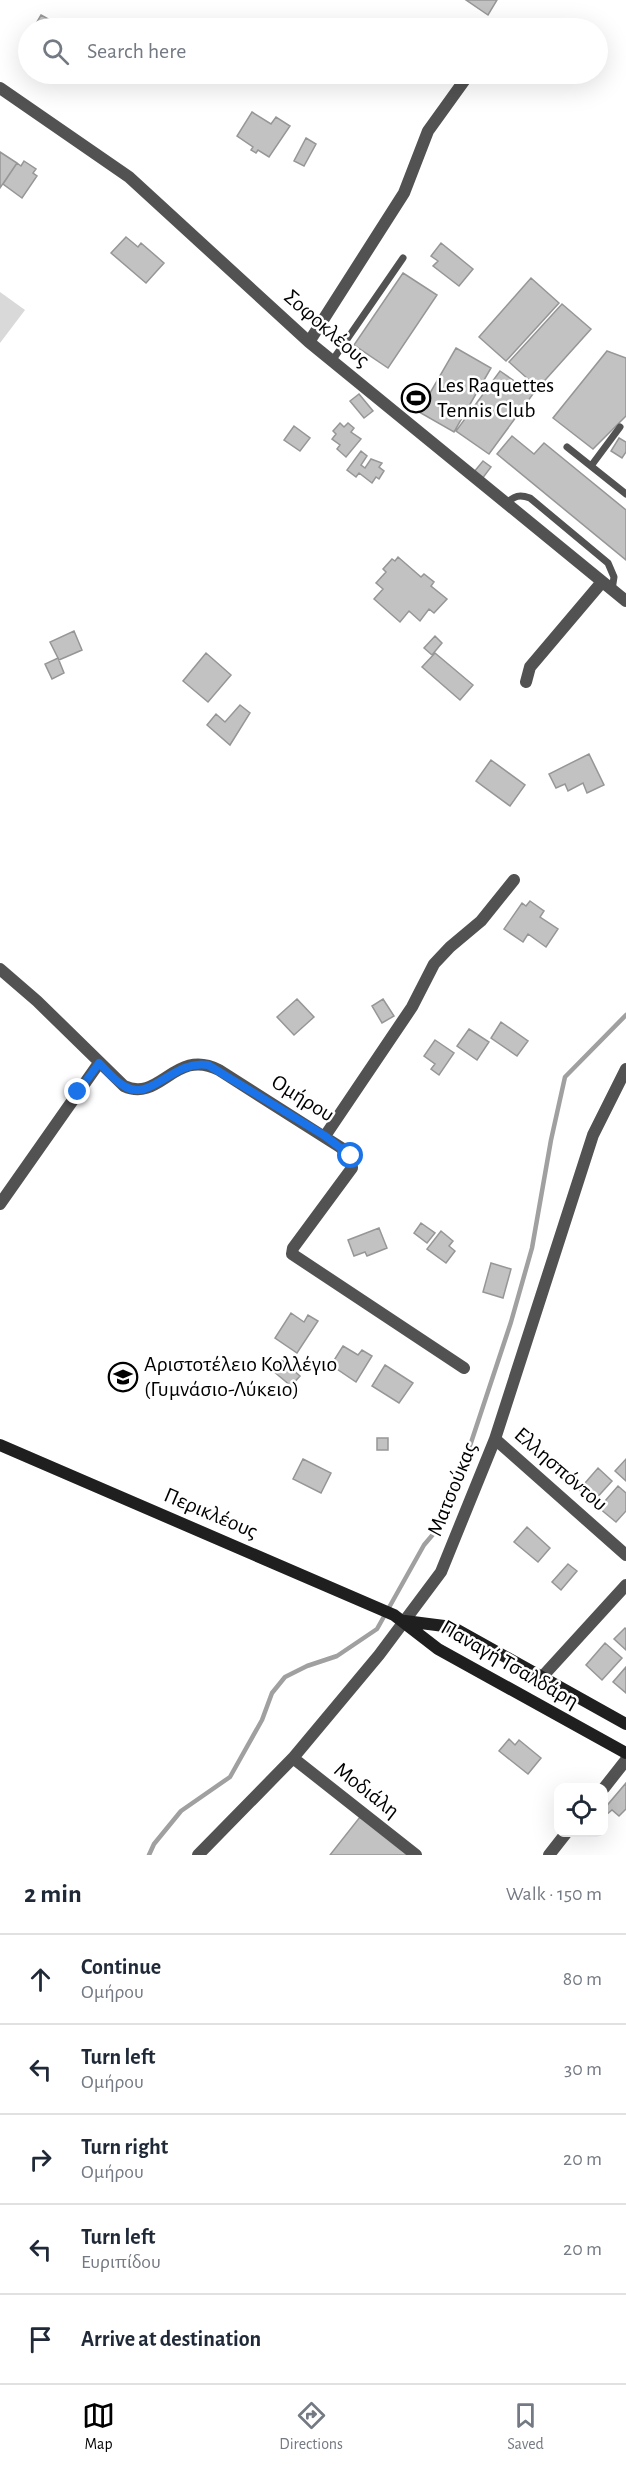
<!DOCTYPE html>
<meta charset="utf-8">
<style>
body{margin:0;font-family:"Alegreya Sans",sans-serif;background:#f2f2f3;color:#1f2937}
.controls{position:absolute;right:18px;bottom:18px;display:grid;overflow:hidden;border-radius:12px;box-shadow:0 6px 24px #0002}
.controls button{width:54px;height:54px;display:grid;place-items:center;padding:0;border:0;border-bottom:2px solid #e0e1e3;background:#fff;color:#1f2937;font:30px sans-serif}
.stop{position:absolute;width:18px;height:18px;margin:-14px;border:4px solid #1a73e8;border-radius:50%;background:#fff}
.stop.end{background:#1a73e8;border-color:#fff;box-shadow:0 2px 6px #0008}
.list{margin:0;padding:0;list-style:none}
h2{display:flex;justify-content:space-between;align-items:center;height:78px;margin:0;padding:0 24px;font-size:26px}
h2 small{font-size:20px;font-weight:400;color:#747a83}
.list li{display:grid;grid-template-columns:39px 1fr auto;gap:18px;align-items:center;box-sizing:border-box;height:90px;padding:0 24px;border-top:2px solid #e0e1e3}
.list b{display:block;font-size:22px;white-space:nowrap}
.list p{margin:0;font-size:20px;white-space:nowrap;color:#747a83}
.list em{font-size:20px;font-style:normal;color:#747a83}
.icon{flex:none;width:33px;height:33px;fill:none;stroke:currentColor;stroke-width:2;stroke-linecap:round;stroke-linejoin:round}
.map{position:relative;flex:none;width:626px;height:1855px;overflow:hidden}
.search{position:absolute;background:#fff;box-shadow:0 6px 24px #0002;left:18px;right:18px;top:18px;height:66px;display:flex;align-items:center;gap:15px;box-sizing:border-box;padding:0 21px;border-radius:33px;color:#747a83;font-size:22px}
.sheet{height:528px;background:#fff}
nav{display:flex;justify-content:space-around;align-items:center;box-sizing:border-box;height:84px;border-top:2px solid #e0e1e3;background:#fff;font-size:16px;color:#747a83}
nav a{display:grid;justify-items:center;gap:3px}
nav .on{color:#000}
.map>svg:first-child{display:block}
.green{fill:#d9d9d9}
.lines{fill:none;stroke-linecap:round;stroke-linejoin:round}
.stream{stroke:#a0a0a0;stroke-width:4.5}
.building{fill:#c2c2c2;stroke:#969696;stroke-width:1.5}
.lane{stroke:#525252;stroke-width:7}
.street{stroke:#525252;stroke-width:12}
.secondary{stroke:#1f1f1f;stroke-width:12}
.route{stroke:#1a73e8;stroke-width:8}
.labels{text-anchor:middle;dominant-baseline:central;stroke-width:5;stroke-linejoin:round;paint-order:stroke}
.street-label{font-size:22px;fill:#000;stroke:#fff}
.poi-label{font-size:22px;fill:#000;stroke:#fff;text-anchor:start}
</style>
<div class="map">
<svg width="626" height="1855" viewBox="0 0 626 1855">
<rect width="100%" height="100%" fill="#fff"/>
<!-- green -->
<path class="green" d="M0 292 25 310 0 343Z"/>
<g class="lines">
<!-- stream -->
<path class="stream" d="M149 1855 154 1844 181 1811 230 1777 262 1720 272 1693 285 1677 307 1666 337 1656 377 1629 424 1545 435 1532 440 1519 451 1503 511 1322 532 1248 551 1140 565 1077 626 1015"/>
</g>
<!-- building -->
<path class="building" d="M466 0H497L488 15Z
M41 15 57 24 59 20 70 26 69 28H36L34 27Z
M252 112 271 124 276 117 290 126 269 157 258 150 256 153 251 150 253 147 237 136Z
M306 138 316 144 304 166 294 161Z
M0 152 17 163 0 188Z
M24 161 36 169 33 173 37 176 22 198 3 184 17 163 21 166Z
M126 237 138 247 141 243 164 263 146 283 111 253Z
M441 243 473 269 459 286 433 266 438 261 431 256Z
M403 273 437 295 388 368 354 345Z
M531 278 559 303 506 361 479 337Z
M562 304 591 329 538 388 509 362Z
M456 348 491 368 454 432 419 412Z
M607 351 626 358V416L593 449 553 418Z
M500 371 533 394 489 454 456 431Z
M359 394 373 411 364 418 350 401Z
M340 423 344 427 348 423 354 428 351 432 361 439 346 457 337 449 340 445 332 439 336 434 333 431Z
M294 426 310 438 300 451 284 440Z
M512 436 534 454 544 443 626 510V560L497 454Z
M619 438 626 442V452L622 458 611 451Z
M361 451 367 456 361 465 365 468 371 459 382 463 379 467 384 471 379 479 376 477 372 483 359 473 356 477 347 470Z
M483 461 491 467 482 479 474 472Z
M398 557 421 577 424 574 434 582 431 586 447 599 434 613 429 609 420 621 409 611 400 622 374 599 383 589 376 583 386 572 383 569 392 559 395 561Z
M74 631 82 650 59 660 50 642Z
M435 636 442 643 432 655 424 648Z
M206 653 231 675 208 702 183 681Z
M435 653 473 685 460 700 422 667Z
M58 658 64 673 52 679 45 664Z
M240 705 250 713 230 745 207 725 216 714 225 722Z
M589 754 604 785 587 793 583 783 568 791 565 784 556 788 549 774Z
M491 760 525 785 510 806 476 781Z
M530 901 544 911 540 917 558 929 546 947 528 934 523 942 504 929 522 903 526 906Z
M297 999 314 1017 294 1035 277 1017Z
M383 999 394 1016 382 1023 372 1006Z
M501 1022 528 1041 517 1056 491 1038Z
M469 1029 489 1042 477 1060 457 1046Z
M435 1040 454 1053 439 1075 431 1069 435 1064 424 1056Z
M421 1223 435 1233 427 1243 414 1233Z
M379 1228 387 1248 367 1256 365 1252 354 1256 348 1240Z
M441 1231 453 1241 449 1246 455 1251 446 1263 427 1249Z
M491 1263 511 1269 503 1298 483 1292Z
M291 1313 304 1322 308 1315 318 1321 297 1353 275 1338Z
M343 1346 358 1355 362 1350 372 1356 356 1382 331 1365Z
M282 1360 300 1376 291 1386 273 1371Z
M385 1365 413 1383 399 1403 372 1386Z
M377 1438H388V1450H377Z
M303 1459 331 1473 321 1493 293 1479Z
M626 1459V1481L615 1471Z
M598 1468 612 1481 593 1502 579 1490Z
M618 1486 626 1493V1511L616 1522 599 1508Z
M527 1527 550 1548 538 1562 514 1542Z
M568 1564 577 1571 561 1590 552 1582Z
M625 1628 626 1629V1650L614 1639Z
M605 1643 622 1658 602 1680 586 1665Z
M626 1667V1693L613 1682Z
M509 1739 515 1745 519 1740 541 1758 528 1774 499 1751Z
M626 1783V1809L619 1816 612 1810 606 1815 604 1809Z
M360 1817 409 1855H330Z"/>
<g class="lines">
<!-- lane -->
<path class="lane" d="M332 361 403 258
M567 447 626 494
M591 466 620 427
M506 503C515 496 519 494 530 498L608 563 614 577 612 590"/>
<!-- street -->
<path class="street" d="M0 88 129 177 309 342 626 601
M309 342 404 193 428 131 469 74
M526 682 530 667 602 582
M0 969 37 1001 124 1086C160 1103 175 1047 219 1070L340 1147 351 1156 352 1168 293 1248 292 1254 464 1368
M325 1136 412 1007 434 964 450 947 481 921 514 880
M0 1204 99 1063
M495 1439 626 1555
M542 1677 626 1585
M293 1758 416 1855
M604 1788 626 1760
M198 1855 293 1758 379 1655 441 1572 495 1439 593 1135 626 1069
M549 1855 567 1832"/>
<!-- secondary -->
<path class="secondary" d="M0 1445 394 1615 438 1649 626 1753
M405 1621 452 1627 626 1724"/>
</g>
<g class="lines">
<!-- route -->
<path class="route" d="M78 1092 99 1063C107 1071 115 1081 124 1086 151 1103 173 1059 208 1065L325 1136 351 1156"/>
</g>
<!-- icons -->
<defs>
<g id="stadium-ring" transform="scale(1.5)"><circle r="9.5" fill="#fff" stroke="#000" stroke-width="1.5"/><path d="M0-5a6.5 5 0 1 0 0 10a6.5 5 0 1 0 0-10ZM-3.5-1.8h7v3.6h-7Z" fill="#000"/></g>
<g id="school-ring" transform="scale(1.5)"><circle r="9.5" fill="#fff" stroke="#000" stroke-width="1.5"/><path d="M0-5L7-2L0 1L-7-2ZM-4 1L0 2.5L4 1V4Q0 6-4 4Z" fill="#000"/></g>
</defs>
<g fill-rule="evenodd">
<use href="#stadium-ring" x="416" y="398"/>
<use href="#school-ring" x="123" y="1377"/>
</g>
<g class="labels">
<!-- street labels -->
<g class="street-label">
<text transform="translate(327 328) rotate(41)">Σοφοκλέους</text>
<text transform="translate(303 1098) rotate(32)">Ομήρου</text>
<text transform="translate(561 1469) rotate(41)">Ελλησπόντου</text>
<text transform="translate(452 1489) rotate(-68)">Ματσούκας</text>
<text transform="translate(211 1513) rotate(23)">Περικλέους</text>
<text transform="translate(510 1664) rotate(30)">Παναγή Τσαλδάρη</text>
<text transform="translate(367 1790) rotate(38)">Μοδιάλη</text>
</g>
<!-- poi labels -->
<g class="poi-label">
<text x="437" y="385">Les Raquettes<tspan x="437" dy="25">Tennis Club</tspan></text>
<text x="144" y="1364">Αριστοτέλειο Κολλέγιο<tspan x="144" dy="25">(Γυμνάσιο-Λύκειο)</tspan></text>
</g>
</g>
</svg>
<div class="controls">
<button><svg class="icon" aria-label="locate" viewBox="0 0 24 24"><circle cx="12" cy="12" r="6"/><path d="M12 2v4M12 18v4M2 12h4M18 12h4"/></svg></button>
</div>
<div class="stop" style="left:351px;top:1156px"></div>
<div class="stop end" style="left:78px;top:1092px"></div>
<div class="search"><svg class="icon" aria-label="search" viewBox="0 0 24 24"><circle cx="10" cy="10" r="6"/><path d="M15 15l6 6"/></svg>Search here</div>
</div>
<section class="sheet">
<h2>2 min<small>Walk · 150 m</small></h2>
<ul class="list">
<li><svg class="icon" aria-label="ahead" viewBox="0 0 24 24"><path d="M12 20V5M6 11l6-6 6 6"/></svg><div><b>Continue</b><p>Ομήρου</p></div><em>80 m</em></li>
<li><svg class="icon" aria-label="left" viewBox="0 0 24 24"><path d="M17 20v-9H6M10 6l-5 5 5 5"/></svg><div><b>Turn left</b><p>Ομήρου</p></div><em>30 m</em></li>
<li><svg class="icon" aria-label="right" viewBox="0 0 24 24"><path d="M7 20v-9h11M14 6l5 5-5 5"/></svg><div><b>Turn right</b><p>Ομήρου</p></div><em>20 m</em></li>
<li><svg class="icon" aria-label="left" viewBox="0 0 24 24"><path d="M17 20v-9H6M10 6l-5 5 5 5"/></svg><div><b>Turn left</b><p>Ευριπίδου</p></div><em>20 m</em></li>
<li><svg class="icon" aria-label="arrive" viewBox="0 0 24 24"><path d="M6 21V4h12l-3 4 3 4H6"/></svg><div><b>Arrive at destination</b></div></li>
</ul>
</section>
<nav>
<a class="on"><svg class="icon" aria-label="map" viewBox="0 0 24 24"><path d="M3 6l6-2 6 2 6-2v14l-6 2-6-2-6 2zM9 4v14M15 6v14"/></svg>Map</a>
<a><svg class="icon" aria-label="directions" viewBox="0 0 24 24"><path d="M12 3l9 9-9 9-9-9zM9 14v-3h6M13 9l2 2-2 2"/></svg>Directions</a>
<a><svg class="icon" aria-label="saved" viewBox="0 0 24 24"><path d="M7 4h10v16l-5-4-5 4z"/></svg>Saved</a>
</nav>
